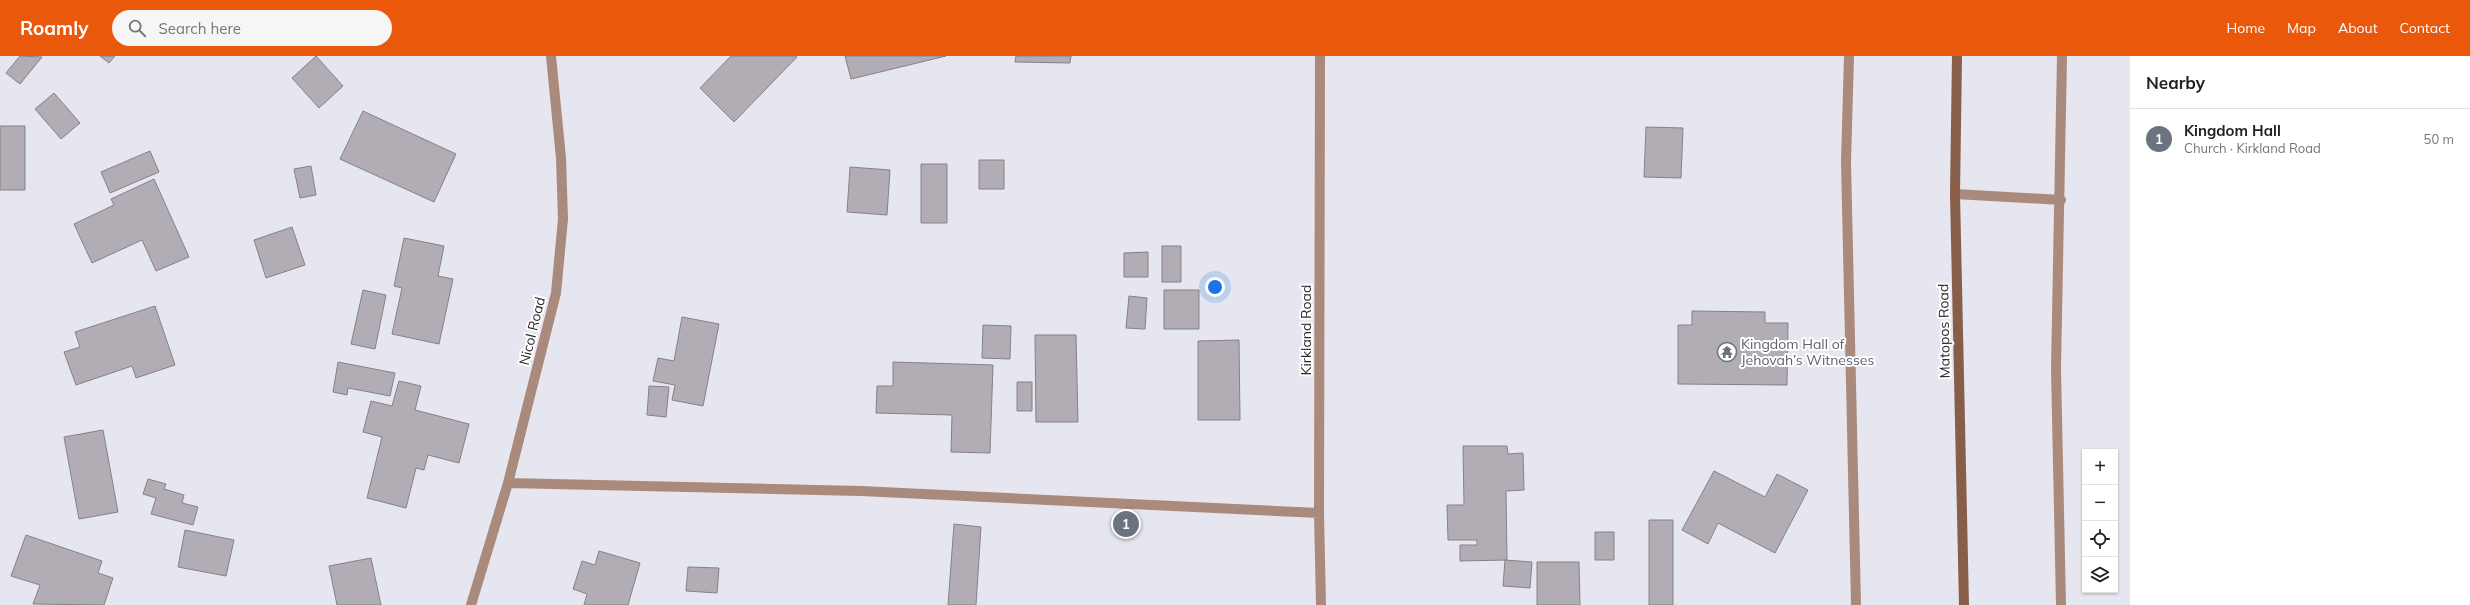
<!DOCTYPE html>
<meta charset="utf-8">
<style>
body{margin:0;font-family:Mulish,sans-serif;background:#f6f6f6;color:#222}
.controls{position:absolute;right:12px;bottom:12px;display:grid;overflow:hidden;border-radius:0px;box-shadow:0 1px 3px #0004}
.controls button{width:36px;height:36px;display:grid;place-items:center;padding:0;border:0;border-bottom:1px solid #e0e0e0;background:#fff;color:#222;font:20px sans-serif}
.you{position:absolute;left:1215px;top:231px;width:14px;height:14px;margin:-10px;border:3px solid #fff;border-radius:50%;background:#1a73e8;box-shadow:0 0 0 6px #1a73e833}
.badge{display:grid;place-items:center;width:26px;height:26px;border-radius:50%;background:#ea580c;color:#fff;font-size:13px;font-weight:700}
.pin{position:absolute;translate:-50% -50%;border:2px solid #fff;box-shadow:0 1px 4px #0006}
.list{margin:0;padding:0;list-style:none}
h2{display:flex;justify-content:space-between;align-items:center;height:52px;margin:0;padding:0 16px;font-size:17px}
h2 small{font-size:13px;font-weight:400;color:#767676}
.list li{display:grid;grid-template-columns:26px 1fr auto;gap:12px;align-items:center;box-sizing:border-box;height:60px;padding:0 16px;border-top:1px solid #e0e0e0}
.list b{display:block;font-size:15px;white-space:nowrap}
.list p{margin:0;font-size:13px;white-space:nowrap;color:#767676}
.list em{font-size:13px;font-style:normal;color:#767676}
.icon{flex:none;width:22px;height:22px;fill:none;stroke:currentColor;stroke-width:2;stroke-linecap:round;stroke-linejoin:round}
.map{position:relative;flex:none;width:2130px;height:549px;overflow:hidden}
header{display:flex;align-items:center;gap:24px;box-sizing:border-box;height:56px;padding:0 20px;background:#ea580c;color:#fff}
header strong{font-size:19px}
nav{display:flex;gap:22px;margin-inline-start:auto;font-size:14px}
.search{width:280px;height:36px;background:#f6f6f6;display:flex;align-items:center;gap:10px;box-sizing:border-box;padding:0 14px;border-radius:22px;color:#767676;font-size:15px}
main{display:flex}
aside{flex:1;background:#fff}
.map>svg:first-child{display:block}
.building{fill:#b2adb4;stroke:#868188}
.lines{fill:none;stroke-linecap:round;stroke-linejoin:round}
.minor{stroke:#a98a7c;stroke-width:10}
.secondary{stroke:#885e49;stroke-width:10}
.labels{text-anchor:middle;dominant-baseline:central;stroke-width:4;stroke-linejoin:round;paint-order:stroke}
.street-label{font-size:14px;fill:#2b2b2e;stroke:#fff}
.worship-label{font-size:14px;fill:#5b616d;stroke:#fff;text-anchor:start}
</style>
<header>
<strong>Roamly</strong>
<div class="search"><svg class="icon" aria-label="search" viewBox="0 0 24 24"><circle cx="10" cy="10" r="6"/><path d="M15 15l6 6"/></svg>Search here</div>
<nav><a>Home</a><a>Map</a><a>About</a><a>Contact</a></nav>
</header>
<main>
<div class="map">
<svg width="2130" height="549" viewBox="0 0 2130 549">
<rect width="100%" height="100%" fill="#e5e6ef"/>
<!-- building -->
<path class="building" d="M20 0 42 1 20 28 6 17Z
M100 0H115L109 7Z
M316 0 343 30 319 52 292 22Z
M731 0H796L797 1 734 66 700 32Z
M845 0H946L851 23Z
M1016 0H1071L1070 7 1015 6Z
M54 37 80 67 61 83 35 53Z
M363 55 456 98 434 146 340 103Z
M0 70H25V134H0Z
M1646 71 1683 72 1681 122 1644 121Z
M150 95 159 116 110 137 101 116Z
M979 104H1004V133H979Z
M921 108H947V167H921Z
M311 110 316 139 300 142 294 113Z
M850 111 890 114 887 159 847 156Z
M154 123 189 201 156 215 142 184 92 207 74 168 114 149 111 143Z
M292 171 305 209 266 222 254 184Z
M404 182 444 190 438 220 453 223 439 288 392 278 402 232 394 230Z
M1162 190H1181V226H1162Z
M1148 196V221H1124V197Z
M363 234 386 239 375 293 351 288Z
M1164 234H1199V273H1164Z
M1129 240 1147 242 1145 273 1126 272Z
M155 250 175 309 136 322 132 310 76 329 64 296 80 291 75 276Z
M1692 255 1765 256V267H1788L1787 329 1678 328V269H1692Z
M682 261 719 268 703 350 672 344 675 329 653 325 658 302 674 305Z
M983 269 1011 270 1010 303 982 302Z
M1035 279H1076L1078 366H1036Z
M1239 284 1240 364H1198V285Z
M338 306 395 317 390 340 348 332 347 339 333 336Z
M893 306 993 309 990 397 951 396 952 359 876 357 877 330H893Z
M399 325 421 330 415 354 469 368 459 407 428 399 424 414 416 412 406 452 367 442 382 381 363 376 371 345 392 350Z
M1017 326H1032V355H1017Z
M649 330 669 331 666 361 647 359Z
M103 374 118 456 79 463 64 381Z
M1463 390H1507L1508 398 1523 397 1524 434 1506 435 1507 504 1460 505V489H1477V484H1448L1447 449H1464Z
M1714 415 1765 441 1777 418 1808 434 1775 497 1718 467 1708 488 1682 474Z
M148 423 166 428 164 433 184 439 182 447 198 451 193 469 151 458 156 442 143 438Z
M1649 464H1673V549H1649Z
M954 468 981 471 976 549H948Z
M185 474 234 484 226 520 178 511Z
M1595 476H1614V504H1595Z
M26 479 102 505 98 517 113 522 104 549 33 548 40 529 11 520Z
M599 495 640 507 628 549H584L587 538 573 533 582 505 595 509Z
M371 502 381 549H337L329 510Z
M1505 504 1532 506 1530 532 1503 530Z
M1537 506H1579L1580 549H1537Z
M688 511 719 512 717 537 686 535Z"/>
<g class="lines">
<!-- minor -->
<path class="minor" d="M1320 0 1319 457 1321 549
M1849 0 1846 106 1856 549
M1955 138 2061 144
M508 427 861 435 1319 457
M471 549 508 427 556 237 563 163 561 102 551 0
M2061 549 2056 313 2062 0"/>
<!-- secondary -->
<path class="secondary" d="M1957 0 1955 138 1964 549"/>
</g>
<!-- icons -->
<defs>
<g id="temple-ring" transform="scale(1)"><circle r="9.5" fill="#fff" stroke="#6b7280" stroke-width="1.5"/><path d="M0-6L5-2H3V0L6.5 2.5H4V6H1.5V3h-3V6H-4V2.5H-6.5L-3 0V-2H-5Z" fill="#6b7280"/></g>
</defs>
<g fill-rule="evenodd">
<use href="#temple-ring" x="1727" y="296"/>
</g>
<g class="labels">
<!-- street labels -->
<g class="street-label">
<text transform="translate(1306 274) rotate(-90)">Kirkland Road</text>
<text transform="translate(532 275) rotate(-76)">Nicol Road</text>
<text transform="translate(1944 275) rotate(-91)">Matopos Road</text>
</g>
<!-- worship labels -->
<g class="worship-label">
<text x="1741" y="288">Kingdom Hall of<tspan x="1741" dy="16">Jehovah’s Witnesses</tspan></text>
</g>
</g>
</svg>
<div class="controls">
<button>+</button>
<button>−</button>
<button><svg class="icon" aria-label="locate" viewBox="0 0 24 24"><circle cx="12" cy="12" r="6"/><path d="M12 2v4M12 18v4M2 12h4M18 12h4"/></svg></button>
<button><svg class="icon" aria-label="layers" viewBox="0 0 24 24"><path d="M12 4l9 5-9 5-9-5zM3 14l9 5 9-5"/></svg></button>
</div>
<div class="you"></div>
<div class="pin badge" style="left:1126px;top:468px;background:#6b7280">1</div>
</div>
<aside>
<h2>Nearby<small></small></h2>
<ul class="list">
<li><span class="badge" style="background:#6b7280">1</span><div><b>Kingdom Hall</b><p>Church · Kirkland Road</p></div><em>50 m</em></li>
</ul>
</aside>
</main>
